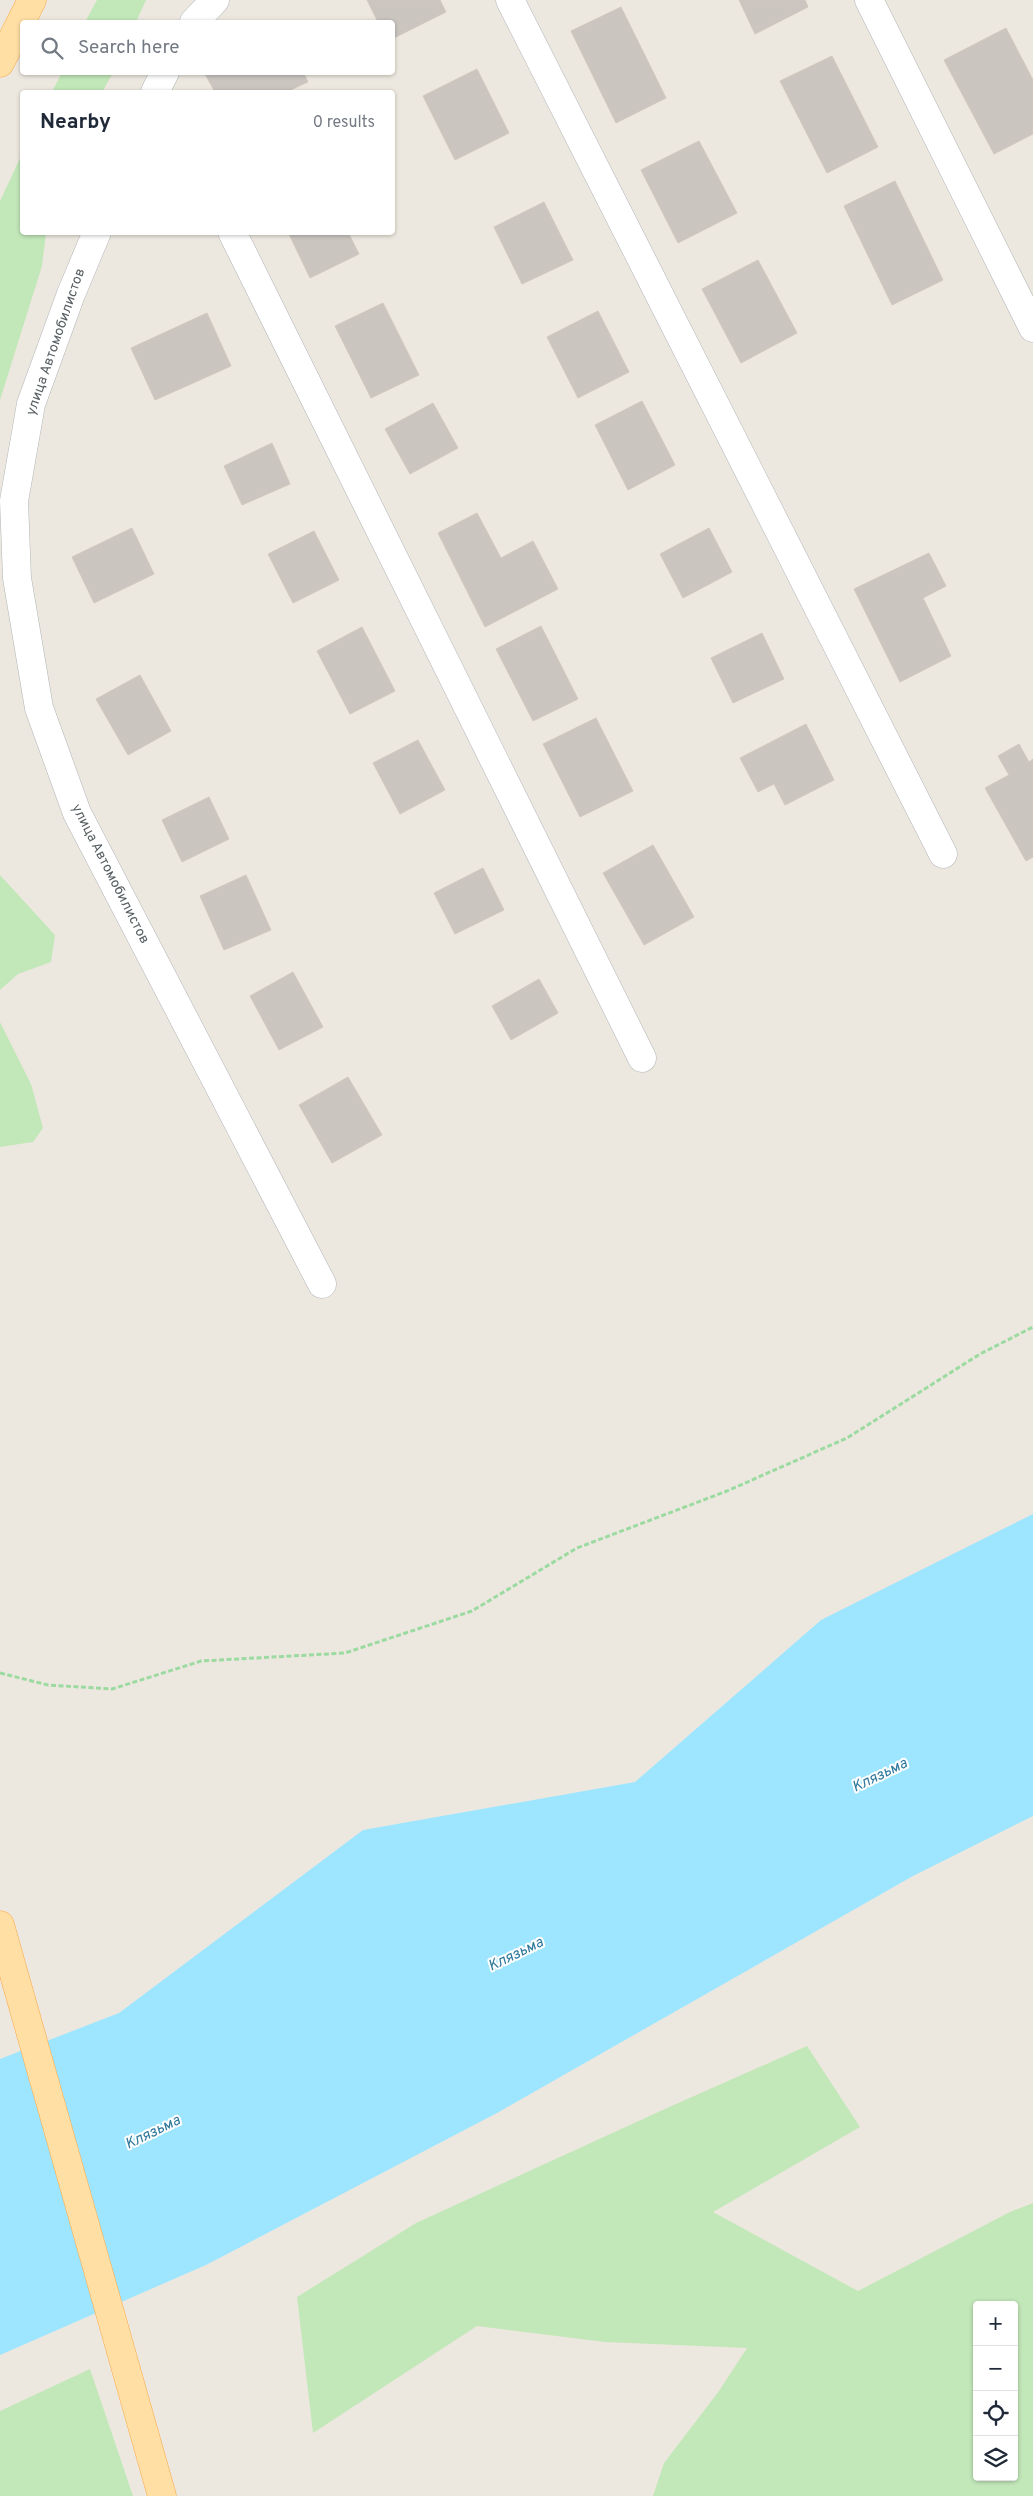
<!DOCTYPE html>
<meta charset="utf-8">
<style>
body{margin:0;font-family:Overpass,sans-serif;background:#f2f2f3;color:#1f2937}
.controls{position:absolute;right:15px;bottom:15px;display:grid;overflow:hidden;border-radius:5px;box-shadow:0 1px 4px #0004}
.controls button{width:45px;height:45px;display:grid;place-items:center;padding:0;border:0;border-bottom:1px solid #e0e1e3;background:#fff;color:#1f2937;font:25px sans-serif}
.list{margin:0;padding:0;list-style:none}
h2{display:flex;justify-content:space-between;align-items:center;height:65px;margin:0;padding:0 20px;font-size:21px}
h2 small{font-size:16px;font-weight:400;color:#747a83}
.icon{flex:none;width:28px;height:28px;fill:none;stroke:currentColor;stroke-width:2;stroke-linecap:round;stroke-linejoin:round}
.map{position:relative;flex:none;width:1033px;height:2496px;overflow:hidden}
.search{position:absolute;background:#fff;box-shadow:0 1px 4px #0004;left:20px;top:20px;width:375px;height:55px;display:flex;align-items:center;gap:12px;box-sizing:border-box;padding:0 18px;border-radius:5px;color:#747a83;font-size:19px}
.panel{position:absolute;background:#fff;box-shadow:0 1px 4px #0004;left:20px;top:90px;width:375px;height:145px;border-radius:5px}
.map>svg:first-child{display:block}
.green{fill:#c2e7b9;fill-rule:evenodd}
.water{fill:#9ee6ff}
.building{fill:#cac5bf;stroke:#d2c8be}
.lines{fill:none;stroke-linecap:round;stroke-linejoin:round}
.minor-casing{stroke:#b1b5b9;stroke-width:29}
.major-casing{stroke:#fca94a;stroke-width:29}
.path{stroke:#9bdaa0;stroke-width:3;stroke-dasharray:5 2.5;stroke-linecap:butt}
.minor{stroke:#fff;stroke-width:28}
.major{stroke:#ffdfa3;stroke-width:28}
.labels{text-anchor:middle;dominant-baseline:central;stroke-width:4;stroke-linejoin:round;paint-order:stroke}
.street-label{font-size:14px;fill:#585f62;stroke:#fff}
.water-label{font-size:15px;font-style:italic;fill:#2e789c;stroke:#fff}
</style>
<div class="map">
<svg width="1033" height="2496" viewBox="0 0 1033 2496">
<rect width="100%" height="100%" fill="#ede8df"/>
<!-- green -->
<path class="green" d="M97 0H146L136 22H85Z
M62 72H113V73L102 92H52Z
M22 154V232L46 233 42 266 0 400V201Z
M0 875 55 935 51 962 18 974 0 990Z
M0 1022 31 1084 43 1128 33 1142 0 1147Z
M807 2046 860 2127 713 2212 858 2291 1010 2212 1033 2203V2496H653L664 2463 719 2391 747 2348 605 2342 477 2326 313 2433 297 2297 416 2223 667 2108ZM977 2305H1014V2477H977Z
M90 2369 133 2496H0V2411Z"/>
<!-- water -->
<path class="water" d="M1033 1514V1816L913 1876 497 2113 206 2265 0 2355V2059L119 2013 363 1830 635 1782 821 1620Z"/>
<!-- building -->
<path class="building" d="M367 0H440L446 12 392 39V22H378Z
M739 0H805L808 7 755 34Z
M621 7 666 98 616 123 571 31Z
M1006 28 1033 80V134L994 154 944 60Z
M832 56 878 147 827 173 780 81Z
M477 69 509 133 455 160 423 96Z
M209 72H303L308 82 286 92H215L205 74Z
M699 141 737 213 678 243 641 170Z
M895 181 943 280 892 305 844 206Z
M544 202 573 260 522 284 494 227Z
M288 232H348L359 254 310 278Z
M758 260 797 333 741 363 702 289Z
M383 303 419 375 371 398 335 326Z
M598 311 629 372 578 398 547 337Z
M207 313 231 366 155 400 131 348Z
M642 401 675 465 628 490 595 425Z
M433 403 458 448 410 474 385 429Z
M272 443 290 484 242 505 224 466Z
M477 513 501 558 533 541 558 589 485 627 438 533Z
M132 528 154 574 94 603 72 557Z
M709 528 732 572 683 598 660 554Z
M314 531 339 580 293 603 268 554Z
M929 553 946 586 923 598 951 656 900 682 854 589Z
M541 626 578 699 533 721 496 649Z
M362 627 395 691 350 714 317 651Z
M762 633 784 679 733 703 711 658Z
M140 675 171 731 128 755 96 699Z
M596 718 633 791 580 817 543 744Z
M806 724 834 780 785 805 774 784 758 792 740 758Z
M418 740 445 790 400 814 373 763Z
M1019 744 1029 762 1033 759V857L1026 861 985 788 1009 775 998 756Z
M209 797 229 839 182 862 162 820Z
M653 845 694 917 644 945 603 873Z
M483 868 504 910 455 934 434 893Z
M246 875 271 930 224 950 200 896Z
M293 972 323 1027 279 1050 250 996Z
M539 979 558 1013 511 1040 492 1006Z
M348 1077 382 1135 332 1163 299 1105Z"/>
<g class="lines">
<!-- minor casing -->
<g class="minor-casing">
<path id="minor" d="M510 0 943 854
M869 0 1033 328
M194 22 215 0
M155 92 165 72
M97 232 71 294 31 404 14 501 17 578 39 708 77 813 322 1284
M232 232 642 1058"/>
</g>
<!-- major casing -->
<g class="major-casing">
<path id="major" d="M0 63 32 0
M0 1925 162 2496"/>
</g>
<!-- path -->
<path class="path" d="M0 1673 48 1685 112 1689 201 1661 345 1653 472 1611 577 1548 727 1491 847 1438 980 1354 1033 1327"/>
<!-- minor -->
<use href="#minor" class="minor"/>
<!-- major -->
<use href="#major" class="major"/>
</g>
<g class="labels">
<!-- street labels -->
<g class="street-label">
<text transform="translate(56 342) rotate(-71)">улица Автомобилистов</text>
<text transform="translate(110 874) rotate(63)">улица Автомобилистов</text>
</g>
<!-- water labels -->
<g class="water-label">
<text transform="translate(880 1776) rotate(-26)">Клязьма</text>
<text transform="translate(516 1955) rotate(-26)">Клязьма</text>
<text transform="translate(153 2133) rotate(-26)">Клязьма</text>
</g>
</g>
</svg>
<div class="controls">
<button>+</button>
<button>−</button>
<button><svg class="icon" aria-label="locate" viewBox="0 0 24 24"><circle cx="12" cy="12" r="6"/><path d="M12 2v4M12 18v4M2 12h4M18 12h4"/></svg></button>
<button><svg class="icon" aria-label="layers" viewBox="0 0 24 24"><path d="M12 4l9 5-9 5-9-5zM3 14l9 5 9-5"/></svg></button>
</div>
<div class="search"><svg class="icon" aria-label="search" viewBox="0 0 24 24"><circle cx="10" cy="10" r="6"/><path d="M15 15l6 6"/></svg>Search here</div>
<section class="panel">
<h2>Nearby<small>0 results</small></h2>
<ul class="list">
</ul>
</section>
</div>
